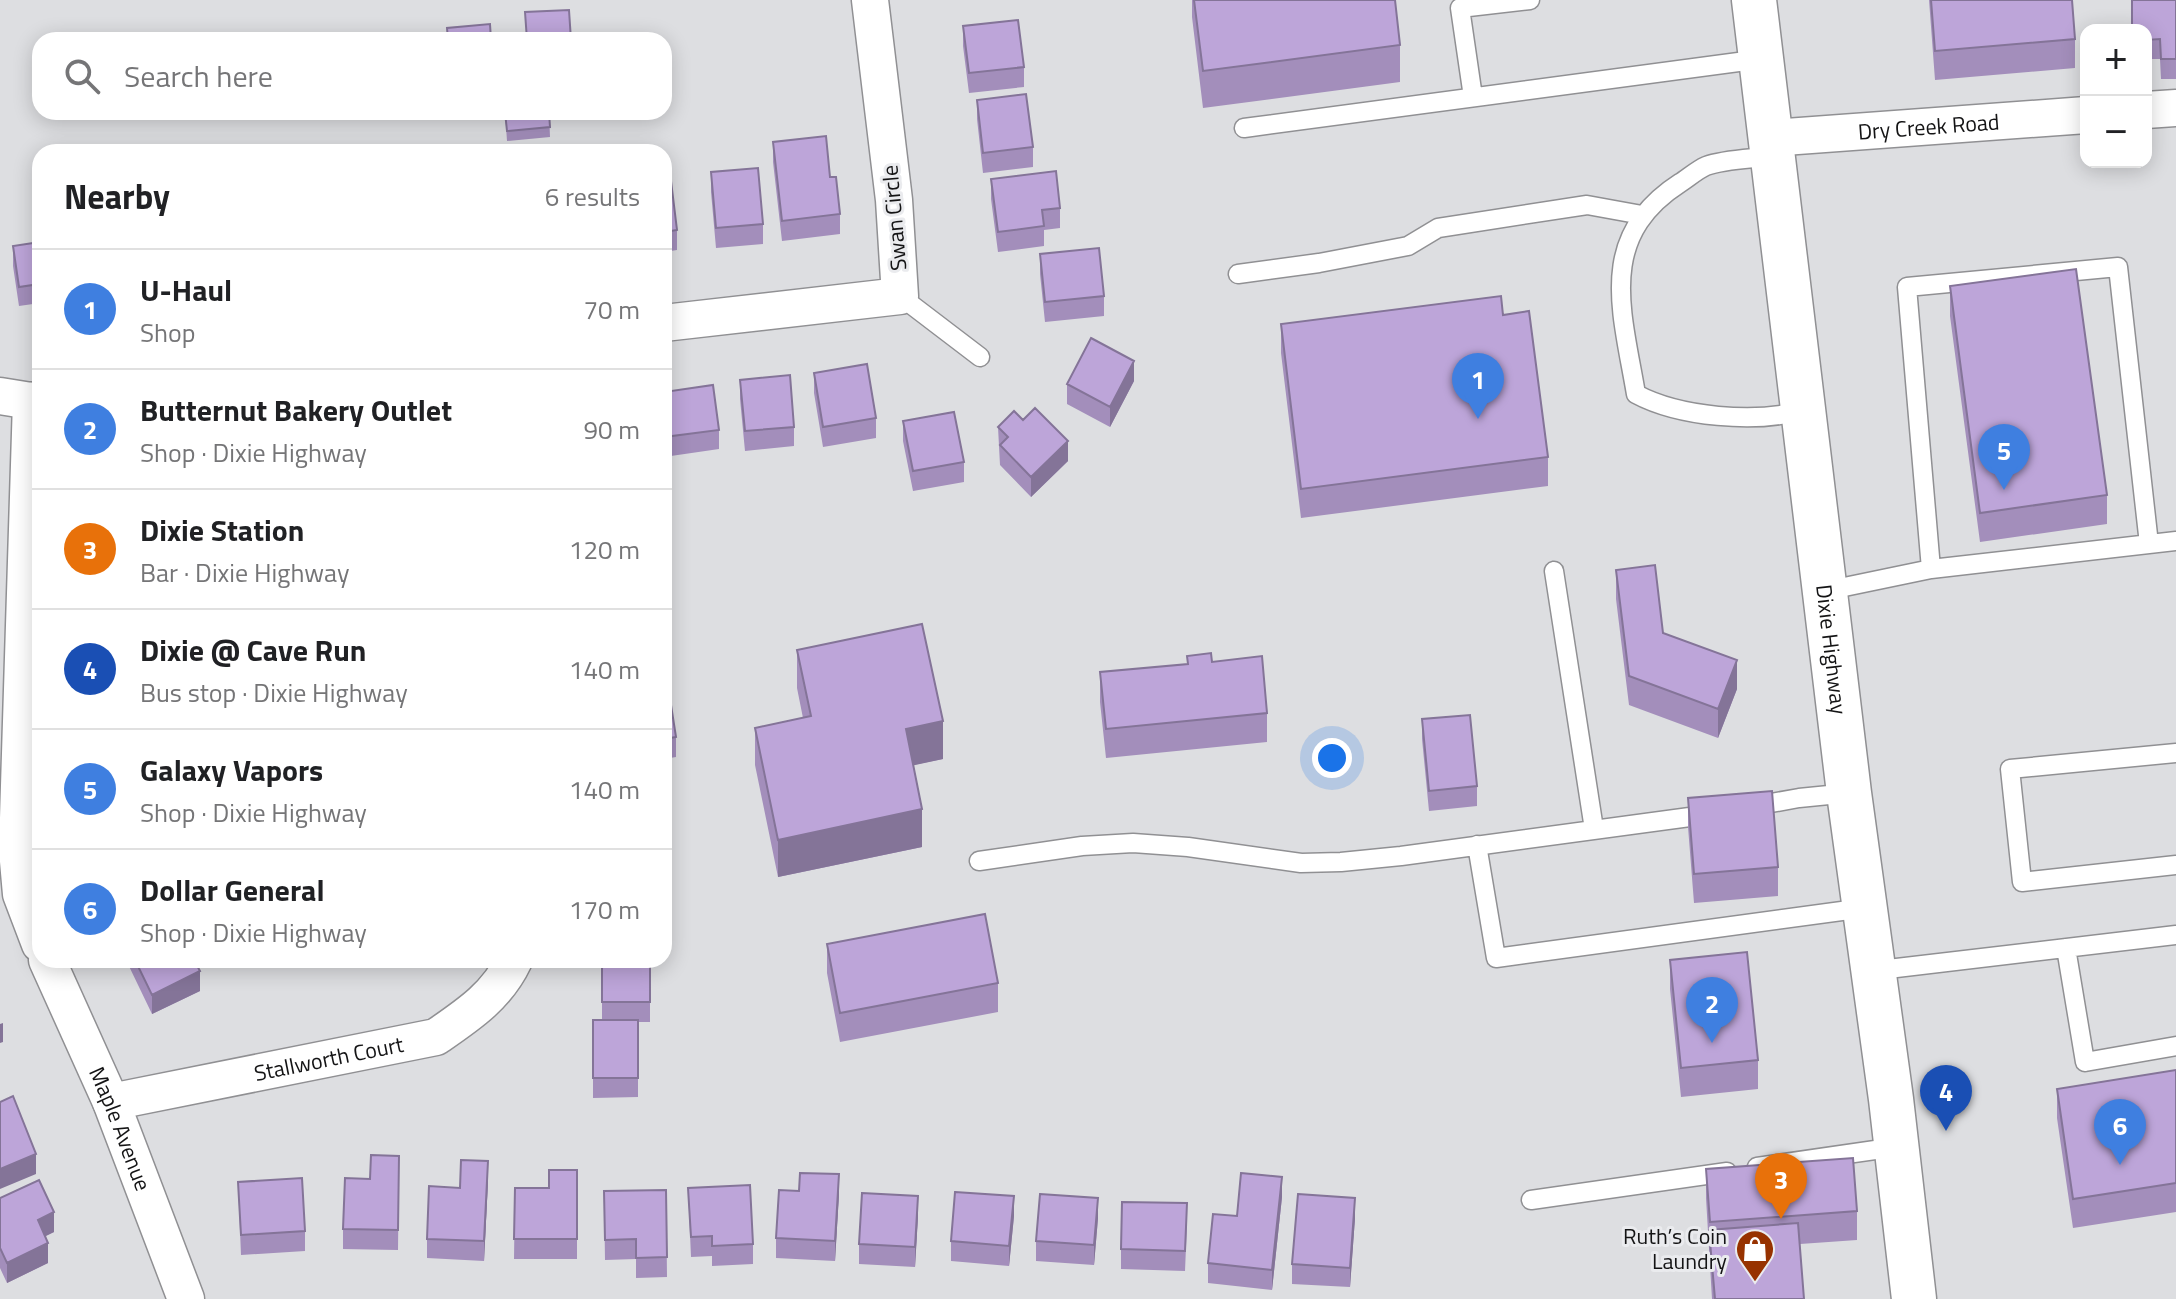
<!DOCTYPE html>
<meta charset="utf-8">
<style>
body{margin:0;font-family:"Titillium Web",sans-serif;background:#f6f6f6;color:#202124}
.controls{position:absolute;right:24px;top:24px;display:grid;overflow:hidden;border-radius:16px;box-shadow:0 4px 20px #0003}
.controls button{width:72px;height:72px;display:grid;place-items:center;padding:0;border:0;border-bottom:2px solid #e0e0e0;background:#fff;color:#202124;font:40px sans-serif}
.you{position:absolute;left:1332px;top:758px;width:28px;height:28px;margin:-20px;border:6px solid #fff;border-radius:50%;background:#1a73e8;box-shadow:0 0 0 12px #1a73e833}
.badge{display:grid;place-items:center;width:52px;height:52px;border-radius:50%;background:#973200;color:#fff;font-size:26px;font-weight:700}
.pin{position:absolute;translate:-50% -66px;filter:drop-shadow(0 2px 4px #0008)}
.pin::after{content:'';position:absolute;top:42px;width:28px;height:24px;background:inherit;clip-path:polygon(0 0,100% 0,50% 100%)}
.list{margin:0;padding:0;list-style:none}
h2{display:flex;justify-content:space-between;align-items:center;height:104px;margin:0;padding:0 32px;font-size:34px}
h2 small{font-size:26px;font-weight:400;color:#757577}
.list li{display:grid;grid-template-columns:52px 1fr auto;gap:24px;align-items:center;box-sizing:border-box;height:120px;padding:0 32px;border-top:2px solid #e0e0e0}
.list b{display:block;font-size:30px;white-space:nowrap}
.list p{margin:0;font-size:26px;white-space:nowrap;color:#757577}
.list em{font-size:26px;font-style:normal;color:#757577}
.icon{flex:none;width:44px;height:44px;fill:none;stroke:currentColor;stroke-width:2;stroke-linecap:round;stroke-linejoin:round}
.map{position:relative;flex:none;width:2176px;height:1299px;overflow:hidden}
.search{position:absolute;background:#fff;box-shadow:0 4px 20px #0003;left:32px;top:32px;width:640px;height:88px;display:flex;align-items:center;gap:20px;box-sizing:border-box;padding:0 28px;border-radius:24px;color:#757577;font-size:30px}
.panel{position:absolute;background:#fff;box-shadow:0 4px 20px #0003;left:32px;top:144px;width:640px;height:824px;border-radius:24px}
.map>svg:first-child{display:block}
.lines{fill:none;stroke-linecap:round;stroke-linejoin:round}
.service-casing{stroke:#909093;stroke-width:21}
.minor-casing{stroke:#909093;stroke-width:39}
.primary-casing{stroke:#909093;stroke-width:47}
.service{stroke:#fff;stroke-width:18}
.minor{stroke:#fff;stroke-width:36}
.primary{stroke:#fff;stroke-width:44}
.wall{fill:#a38ebb}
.shaded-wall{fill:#847498}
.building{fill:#bda5d9;stroke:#847498;stroke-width:2}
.labels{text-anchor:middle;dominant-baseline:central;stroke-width:6;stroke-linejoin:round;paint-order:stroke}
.street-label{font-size:22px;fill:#141415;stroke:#eaebee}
.poi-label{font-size:22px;fill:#141415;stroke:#eaebee;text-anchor:end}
</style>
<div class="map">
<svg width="2176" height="1299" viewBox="0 0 2176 1299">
<rect width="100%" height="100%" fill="#dddee1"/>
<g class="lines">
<!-- service casing -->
<g class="service-casing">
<path id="service" d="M1473 97 1460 8 1530 0
M1244 128 1761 59
M1773 156C1752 159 1725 159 1706 166 1697 170 1688 178 1680 183 1596 237 1622 311 1636 394 1679 417 1756 424 1803 410
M1238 274 1319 263 1408 246 1438 228 1587 205 1642 215
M900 296 980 357
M2149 544 2118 267 1907 287 1931 569 2176 541
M1554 571 1594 829
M1825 591 1931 569
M2176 753 2010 769 2022 882 2176 865
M1749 807 1799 798 1849 793
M1477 845 1496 958 1864 908
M979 861 1082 846 1133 843 1188 847 1301 863 1341 862 1401 856 1712 814
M2066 948 2085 1062 2176 1046
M1871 971 2176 935
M1757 1167 1896 1147
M1531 1200 1727 1172"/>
</g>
<!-- minor casing -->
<g class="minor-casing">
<g id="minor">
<path d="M2146 110 2176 108"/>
<path id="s1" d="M1771 138 2086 115"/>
<path d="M664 323 900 296 894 200 870 0"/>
<path d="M0 396 31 401 40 400"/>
<path d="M31 401 17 850 21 894 40 944"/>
<path id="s2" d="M47 960 111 1102 186 1299"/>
<path id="s3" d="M111 1102 436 1037C468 1015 497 996 514 960"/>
</g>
</g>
<!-- primary casing -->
<g class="primary-casing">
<g id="primary">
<path id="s4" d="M1754 0 1849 793 1891 1099 1914 1299"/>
</g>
</g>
<!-- service -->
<use href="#service" class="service"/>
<!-- minor -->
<use href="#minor" class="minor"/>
<!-- primary -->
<use href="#primary" class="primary"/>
</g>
<!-- wall -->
<path class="wall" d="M1192 0H1395L1400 45V82L1203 108 1192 17Z
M1929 0H2072L2075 39V68L1935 80Z
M2176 0V79H2161L2160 59H2146V30Z
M963 26 1024 67V87L969 93 963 46Z
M977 100 1033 147V167L983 173 977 119Z
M505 112H549L550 137 507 141Z
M773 142 830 177 840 214V234L782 241 773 162Z
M711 172 763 224V244L716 248 711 192Z
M991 179 1060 208V228L1044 230V246L998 252 991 199Z
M664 182 677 230V250L664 252Z
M40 242V316L35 317 33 304 19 306 13 266V246Z
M1040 254 1104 296V316L1045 322 1040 274Z
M1950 286 2107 495V524L1980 542 1950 316Z
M1503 315 1548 457V486L1301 518 1281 353V324Z
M814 373 876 418V438L823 447 814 393Z
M740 380 794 427V446L745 451 740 399Z
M1134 381 1110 427 1067 404V384Z
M664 392 719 430V449L664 457Z
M903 421 964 462V482L913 491 903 441Z
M998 427 1068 461 1031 497 1000 465Z
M1616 570 1663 633 1737 689 1718 738 1629 705 1616 599Z
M797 650 943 759 913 765 922 847 778 877 755 765V728L803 718 797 688Z
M1187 656 1212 662 1267 713V742L1106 758 1100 702V672L1187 664Z
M664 687 676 737V757L664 759Z
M1422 719 1477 786V806L1429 811 1422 739Z
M1688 798 1778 867V896L1694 903 1688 827Z
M827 944 998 983V1012L840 1042 827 973Z
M126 960H194L200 991 152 1014Z
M602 960H650V1022H638V1097L593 1098V1020H602Z
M1670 960 1758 1060V1089L1681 1097 1670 989Z
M2176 1070V1212L2073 1228 2057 1118V1089Z
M399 1156 398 1250 343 1249V1229L370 1179Z
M1706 1169 1857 1211V1240L1800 1244 1804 1299H1712L1706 1198Z
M577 1170V1259H514L515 1188H549Z
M488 1181 484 1261 427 1258V1239L460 1188Z
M238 1182 305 1231V1251L241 1255Z
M688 1188 753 1244V1264L712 1266V1256L691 1257Z
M666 1190 667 1277 636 1278V1259L605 1260 604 1191Z
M839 1194 835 1261 776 1258V1238Z
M1282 1197 1272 1290 1208 1283V1263L1237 1216Z
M0 1198 54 1232 45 1236 48 1263 7 1283 0 1268Z
M918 1216 915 1267 859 1264V1244Z
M1014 1216 1009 1266 951 1261V1241Z
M1098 1218 1094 1265 1036 1261V1241Z
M1355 1218 1350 1287 1292 1284V1264Z
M1187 1223 1185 1271 1121 1269V1249Z"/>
<!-- shaded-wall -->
<path class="shaded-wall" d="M1134 361V381L1110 427V407Z
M1068 441V461L1031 497V477Z
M1737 660V689L1718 738V709Z
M943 721V759L906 767V729Z
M922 809V847L778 877V840Z
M200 971V991L152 1014V995Z
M3 1023V1042L0 1043V1024Z
M36 1154V1174L0 1189V1169Z
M488 1161V1181L484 1261V1241Z
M839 1174V1194L835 1261V1241Z
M1282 1177V1197L1272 1290V1270Z
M918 1196V1216L915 1267V1247Z
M1014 1196V1216L1009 1266V1246Z
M1098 1198V1218L1094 1265V1245Z
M1355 1198V1218L1350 1287V1268Z
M54 1212V1232L38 1240V1220Z
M48 1243V1263L7 1283V1263Z"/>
<!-- building -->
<path class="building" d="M1194 0H1395L1400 45 1203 71Z
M1931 0H2072L2075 39 1935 51Z
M2132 0H2176V59H2161L2160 39 2146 40V30H2132Z
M569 10 571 40H527L525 12Z
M1018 20 1024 67 969 73 963 26Z
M490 24 491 40H448L447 28Z
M1026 94 1033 147 983 153 977 100Z
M505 112H549L550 127 507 131Z
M826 136 830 177H836L840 214 782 221 773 142Z
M758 168 763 224 716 228 711 172Z
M1056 171 1060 208 1042 210 1044 226 998 232 991 179Z
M671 181 677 230 664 232V182Z
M40 242V296L35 297 33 285 19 287 13 246Z
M1099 248 1104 296 1045 302 1040 254Z
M2076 269 2107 495 1980 513 1950 286Z
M1501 296 1503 315 1529 311 1548 457 1301 489 1281 324Z
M1091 338 1134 361 1110 407 1067 384Z
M867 364 876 418 823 427 814 373Z
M790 375 794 427 745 431 740 380Z
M713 385 719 430 664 437V392Z
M1035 408 1068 441 1031 477 1000 445 1008 437 998 427 1014 411 1023 420Z
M954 412 964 462 913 471 903 421Z
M1655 565 1663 633 1737 660 1718 709 1629 676 1616 570Z
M922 624 943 721 906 729 922 809 778 840 755 728 811 716 797 650Z
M1211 653 1212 662 1262 656 1267 713 1106 729 1100 672 1188 664 1187 656Z
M668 686 676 737 664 739V687Z
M1470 715 1477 786 1429 791 1422 719Z
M1772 791 1778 867 1694 874 1688 798Z
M985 914 998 983 840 1013 827 944Z
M1747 952 1758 1060 1681 1068 1670 960Z
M135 960H194L200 971 152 995Z
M602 960H650V1002H602Z
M593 1020H638V1078H593Z
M2176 1070V1183L2073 1199 2057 1089Z
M13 1096 36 1154 0 1169V1102Z
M371 1155 399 1156 398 1230 343 1229 345 1178 370 1179Z
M1853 1158 1857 1211 1710 1222 1706 1169Z
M461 1160 488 1161 484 1241 427 1239 429 1186 460 1188Z
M549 1170H577V1239H514L515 1188H549Z
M800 1173 839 1174 835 1241 776 1238 779 1190 799 1191Z
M1241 1173 1282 1177 1272 1270 1208 1263 1213 1214 1237 1216Z
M302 1178 305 1231 241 1235 238 1182Z
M39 1180 54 1212 38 1220 48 1243 7 1263 0 1248V1198Z
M750 1185 753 1244 712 1246V1236L691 1237 688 1188Z
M666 1190 667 1257 636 1258V1239L605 1240 604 1191Z
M955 1192 1014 1196 1009 1246 951 1241Z
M862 1193 918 1196 915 1247 859 1244Z
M1040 1194 1098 1198 1094 1245 1036 1241Z
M1298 1194 1355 1198 1350 1268 1292 1264Z
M1122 1202 1187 1203 1185 1251 1121 1249Z
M1798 1223 1804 1299H1715L1709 1230Z"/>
<!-- icons -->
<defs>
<g id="shop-pin" transform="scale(2)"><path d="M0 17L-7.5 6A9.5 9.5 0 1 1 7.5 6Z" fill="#973200" stroke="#eaebee"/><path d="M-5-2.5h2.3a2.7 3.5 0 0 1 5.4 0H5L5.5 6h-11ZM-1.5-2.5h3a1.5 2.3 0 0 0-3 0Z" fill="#fff"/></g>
</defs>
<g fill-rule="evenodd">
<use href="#shop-pin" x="1755" y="1249"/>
</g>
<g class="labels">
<!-- street labels -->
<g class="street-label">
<text stroke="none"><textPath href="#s1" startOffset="158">Dry Creek Road</textPath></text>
<text transform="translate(894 218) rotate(-95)">Swan Circle</text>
<text stroke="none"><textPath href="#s4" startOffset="654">Dixie Highway</textPath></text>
<text stroke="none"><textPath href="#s3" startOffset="222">Stallworth Court</textPath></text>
<text stroke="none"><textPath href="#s2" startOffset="184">Maple Avenue</textPath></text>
</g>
<!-- poi labels -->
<g class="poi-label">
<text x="1727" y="1236">Ruth’s Coin<tspan x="1727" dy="25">Laundry</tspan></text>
</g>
</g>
</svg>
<div class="controls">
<button>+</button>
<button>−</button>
</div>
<div class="you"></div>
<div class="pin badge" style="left:1478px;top:419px;background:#3f7fe0">1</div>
<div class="pin badge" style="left:1712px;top:1043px;background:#3f7fe0">2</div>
<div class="pin badge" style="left:1781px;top:1219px;background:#e8710a">3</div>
<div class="pin badge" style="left:1946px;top:1131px;background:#1a4fb4">4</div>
<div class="pin badge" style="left:2004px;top:490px;background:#3f7fe0">5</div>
<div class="pin badge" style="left:2120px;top:1165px;background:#3f7fe0">6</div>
<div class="search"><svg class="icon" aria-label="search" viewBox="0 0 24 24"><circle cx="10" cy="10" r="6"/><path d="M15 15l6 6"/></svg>Search here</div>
<section class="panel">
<h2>Nearby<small>6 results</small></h2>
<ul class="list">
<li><span class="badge" style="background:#3f7fe0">1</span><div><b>U-Haul</b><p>Shop</p></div><em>70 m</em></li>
<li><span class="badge" style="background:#3f7fe0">2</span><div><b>Butternut Bakery Outlet</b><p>Shop · Dixie Highway</p></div><em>90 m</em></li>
<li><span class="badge" style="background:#e8710a">3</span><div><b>Dixie Station</b><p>Bar · Dixie Highway</p></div><em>120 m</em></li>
<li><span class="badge" style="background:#1a4fb4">4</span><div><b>Dixie @ Cave Run</b><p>Bus stop · Dixie Highway</p></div><em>140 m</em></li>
<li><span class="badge" style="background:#3f7fe0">5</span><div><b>Galaxy Vapors</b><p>Shop · Dixie Highway</p></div><em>140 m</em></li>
<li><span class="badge" style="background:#3f7fe0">6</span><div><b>Dollar General</b><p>Shop · Dixie Highway</p></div><em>170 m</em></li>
</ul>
</section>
</div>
